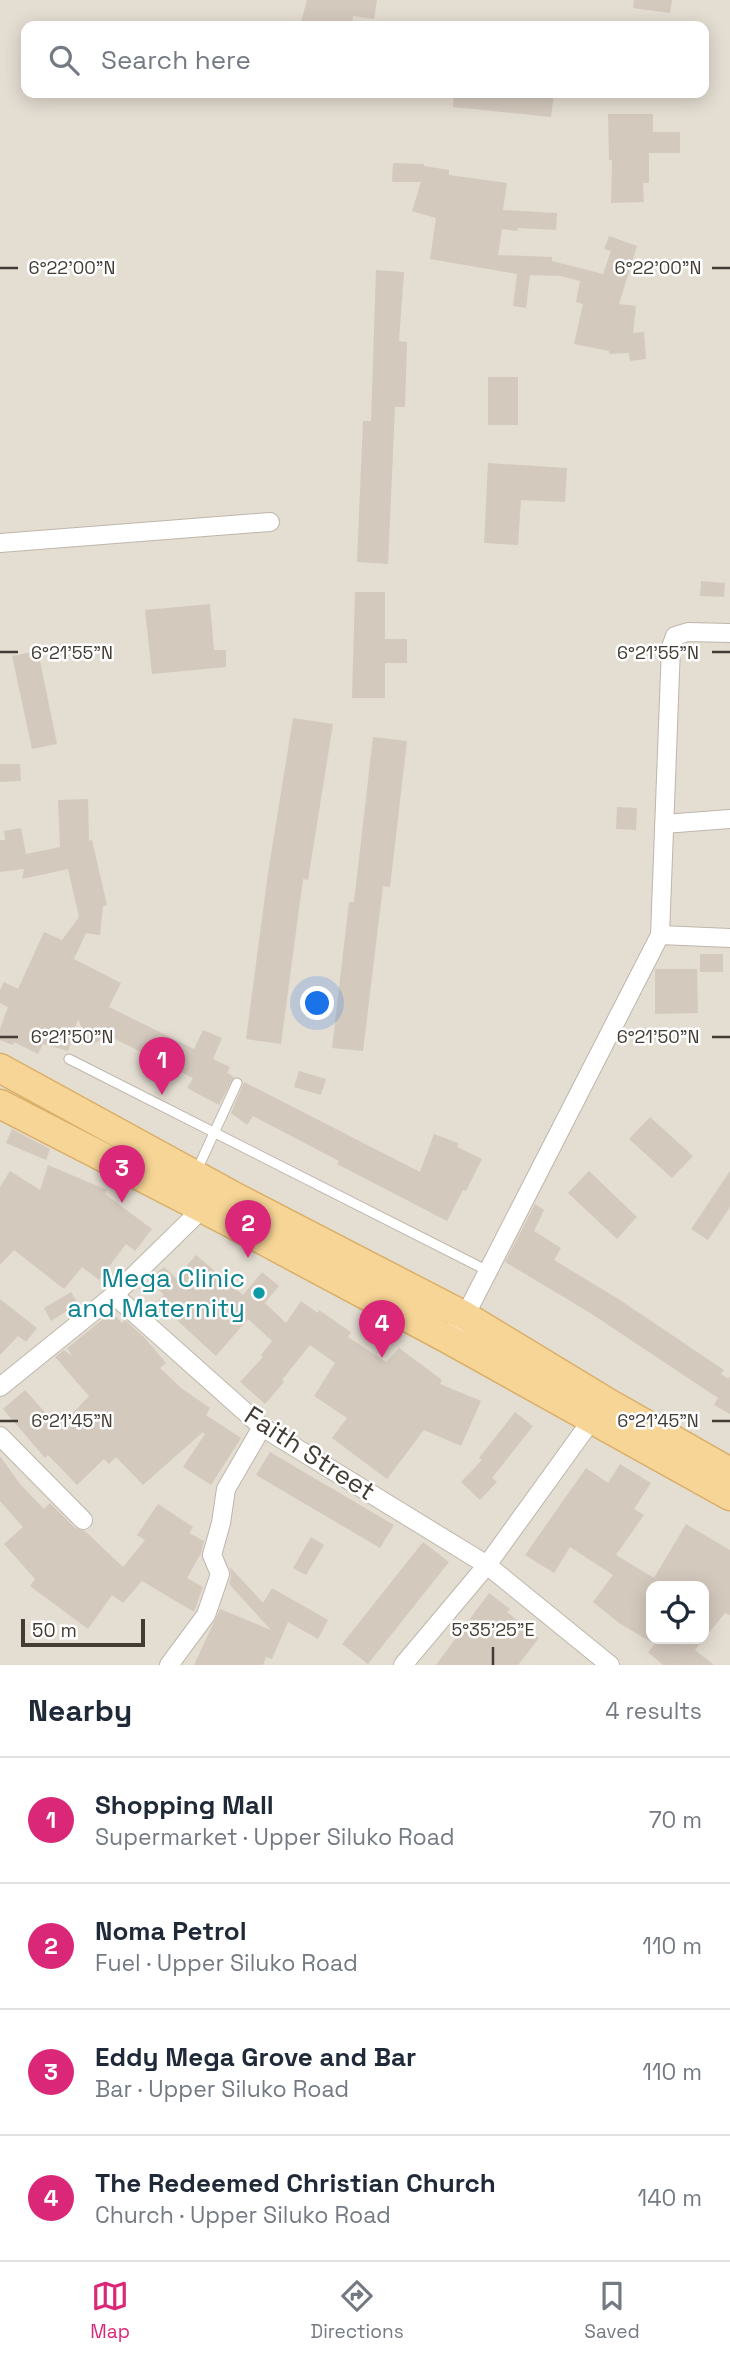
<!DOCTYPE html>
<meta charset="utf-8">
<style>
body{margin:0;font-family:"Space Grotesk",sans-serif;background:#f2f2f3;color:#1f2937}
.controls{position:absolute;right:21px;bottom:21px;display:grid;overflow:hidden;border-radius:14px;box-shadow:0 4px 18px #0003}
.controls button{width:63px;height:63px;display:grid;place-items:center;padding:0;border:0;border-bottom:2px solid #e0e1e3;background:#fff;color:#1f2937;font:35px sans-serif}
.scale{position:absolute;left:21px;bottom:18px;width:124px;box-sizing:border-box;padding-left:7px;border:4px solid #423c34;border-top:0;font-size:19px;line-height:24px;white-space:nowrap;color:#423c34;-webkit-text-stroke:5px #fff;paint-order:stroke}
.you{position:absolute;left:318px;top:1004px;width:24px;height:24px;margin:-18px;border:5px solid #fff;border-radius:50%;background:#1a73e8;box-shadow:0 0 0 10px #1a73e833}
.badge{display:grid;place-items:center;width:46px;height:46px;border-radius:50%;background:#db2777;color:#fff;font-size:23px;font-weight:700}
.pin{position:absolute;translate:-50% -58px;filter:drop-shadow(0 2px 4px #0008)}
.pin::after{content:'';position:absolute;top:37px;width:24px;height:21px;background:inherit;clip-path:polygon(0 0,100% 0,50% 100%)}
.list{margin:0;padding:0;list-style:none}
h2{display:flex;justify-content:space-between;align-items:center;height:91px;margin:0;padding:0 28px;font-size:30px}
h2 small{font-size:23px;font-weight:400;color:#747a83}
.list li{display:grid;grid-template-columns:46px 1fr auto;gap:21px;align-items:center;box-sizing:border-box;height:126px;padding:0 28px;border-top:2px solid #e0e1e3}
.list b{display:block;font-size:26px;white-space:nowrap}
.list p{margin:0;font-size:23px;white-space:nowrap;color:#747a83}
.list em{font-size:23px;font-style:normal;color:#747a83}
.icon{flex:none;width:38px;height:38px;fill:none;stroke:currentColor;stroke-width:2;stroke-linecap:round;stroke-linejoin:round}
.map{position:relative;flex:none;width:730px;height:1665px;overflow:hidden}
.search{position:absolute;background:#fff;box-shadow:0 4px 18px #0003;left:21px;right:21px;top:21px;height:77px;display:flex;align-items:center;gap:18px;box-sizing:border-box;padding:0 24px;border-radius:14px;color:#747a83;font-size:26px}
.sheet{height:595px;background:#fff}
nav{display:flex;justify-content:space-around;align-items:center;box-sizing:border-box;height:98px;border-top:2px solid #e0e1e3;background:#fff;font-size:19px;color:#747a83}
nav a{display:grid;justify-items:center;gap:4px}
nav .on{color:#db2777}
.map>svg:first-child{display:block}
.residential{fill:#e4ddd2;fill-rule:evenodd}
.building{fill:#d4c9bd}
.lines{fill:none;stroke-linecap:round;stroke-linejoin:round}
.lane-casing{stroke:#beb6aa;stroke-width:11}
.street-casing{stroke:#beb6aa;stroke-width:20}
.primary-casing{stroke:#dab068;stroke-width:31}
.lane{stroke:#fff;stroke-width:9}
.street{stroke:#fff;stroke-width:18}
.primary{stroke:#f7d596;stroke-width:28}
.ticks{fill:none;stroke:#423c34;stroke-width:2.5}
.culture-dot{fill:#0f9aa8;stroke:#fff;stroke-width:2.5}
.labels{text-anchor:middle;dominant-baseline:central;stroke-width:5;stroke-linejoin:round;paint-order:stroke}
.culture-label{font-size:26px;fill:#0d838f;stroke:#fff;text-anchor:end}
.street-label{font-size:26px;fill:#423c34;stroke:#fff}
.ticks-label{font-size:18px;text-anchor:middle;fill:#423c34;stroke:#fff;stroke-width:5;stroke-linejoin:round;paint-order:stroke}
</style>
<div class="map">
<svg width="730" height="1665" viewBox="0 0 730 1665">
<rect width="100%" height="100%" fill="#f0ece4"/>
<!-- residential -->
<path class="residential" d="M0 0H730V1665H0ZM26 26H704V93H26ZM651 1586H704V1639H651Z"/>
<!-- building -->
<path class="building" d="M307 0H377L374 19 353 16 352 26H300Z
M634 0H672L670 13 633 8Z
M454 93 540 95V93H554L551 117 453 107Z
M608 114H653V132H680V153H649V183H643L644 202 611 203 612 160H609Z
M393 163 424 164V166L449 170V175L507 183 503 210 557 213 556 230 518 228 517 231 502 229 498 255 552 257V261L603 274 611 251 604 249 609 236 637 246 619 304 636 306 633 333 644 332 646 359 630 361 629 353 609 354V351L574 344 583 304 576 302 580 281 561 276 530 275 526 308 513 306 517 274 430 259 436 218 412 211 421 182H392Z
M376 270 404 272 399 341 407 342 405 407H395L388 564 357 562 363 421H371Z
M488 377H518V425H488Z
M488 463 567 468 565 502 521 500 518 545 484 543Z
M701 581 725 583 724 597 700 596Z
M355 592H385V639H407V663H385V698H352Z
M210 604 214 650H226V667L152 674 145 610Z
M38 651 57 744 32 749 12 656Z
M293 718 333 724 308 880 303 879 281 1044 246 1039 268 873Z
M373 737 407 741 390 887 383 886 363 1051 332 1048 349 902H354Z
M0 764H20L21 781 0 782Z
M88 799 89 841 92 840 107 905 103 906 100 935 86 933 74 959 121 983 109 1007 194 1049 203 1030 222 1038 213 1059 230 1067 227 1073 234 1077 219 1105 187 1088 193 1078 109 1036 89 1046 78 1019 68 1051 43 1044 38 1054 14 1042 13 1045 0 1040V1029L8 1007 0 1003V990L4 982 18 989 44 932 62 940 79 917 68 869 22 879 24 869 0 872V840H5L4 831 21 828 26 854 60 847 58 800Z
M617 807 637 808 636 830 616 829Z
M700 954H723V972H700Z
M655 969H697L698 1013 655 1014Z
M299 1071 326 1079 321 1095 294 1087Z
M244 1082 420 1172 434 1134 458 1143 457 1147 482 1159 466 1191 463 1190 447 1221 337 1164 339 1161 253 1116 247 1125 231 1113Z
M650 1117 693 1156 672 1178 629 1139Z
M12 1129 50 1149 46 1160 6 1143Z
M48 1165 107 1190 105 1194 152 1229 135 1251 126 1244 99 1280 82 1267 64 1289 14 1250 0 1265V1187L10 1171 40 1190Z
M589 1171 637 1217 617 1239 568 1193Z
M730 1171V1207L708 1240 691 1229Z
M535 1204 544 1210 534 1231 561 1248 554 1260 620 1300 724 1370 721 1374 728 1379 730 1376V1414L714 1405 718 1398 587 1311 505 1262Z
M196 1255 243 1295 262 1272 279 1286 265 1303 286 1323 301 1301 318 1313 319 1310 351 1332 348 1337 386 1362 399 1348 442 1380 440 1384 481 1401 461 1446 424 1430 387 1479 332 1438 347 1418 314 1396 335 1363 310 1345 282 1380 284 1382 265 1404 240 1382 263 1357 261 1355 272 1341 248 1319 216 1356 157 1302 164 1295 149 1279 164 1267 176 1278Z
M71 1292 78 1304 51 1321 44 1308Z
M0 1299 37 1328 26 1342 18 1336 0 1355Z
M112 1312 122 1323 125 1320 145 1338 166 1363 160 1368 181 1388 210 1408 206 1415 241 1438 211 1485 183 1467 205 1434 203 1432 143 1485 116 1457 109 1464 104 1459 77 1485 48 1455 45 1458 3 1409 25 1390 59 1428 89 1396 55 1357 64 1350 72 1356 67 1348Z
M515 1412 533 1426 492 1478 497 1482 480 1500 461 1482 482 1460 479 1458Z
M270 1452 394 1525 380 1548 256 1475Z
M0 1456 20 1484 44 1509 50 1503 75 1528 85 1531 123 1567 145 1540 137 1535 158 1504 193 1527 189 1533 204 1541 201 1553 187 1578 203 1587 194 1612 142 1581 123 1603 112 1595 88 1629 30 1586 35 1579 4 1544 23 1527 0 1501Z
M620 1464 651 1483 634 1509 644 1515 616 1555 654 1578 686 1524 730 1550V1615L725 1613 695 1650 714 1665H663L648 1652 660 1639H704V1586H651V1642L619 1623 593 1602 613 1575 570 1547 554 1573 525 1555 586 1468 608 1483Z
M311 1537 324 1545 306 1575 293 1568Z
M423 1542 449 1562 368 1664 342 1644Z
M230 1567 263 1603 272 1588 328 1620 318 1639 288 1622 272 1659 266 1657 263 1665H194L220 1609 271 1630 229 1584 231 1577Z
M489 1593 510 1609 507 1612 539 1638 518 1665H436Z"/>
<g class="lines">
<!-- lane casing -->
<g class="lane-casing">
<path id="lane" d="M69 1059 488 1271
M197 1170 237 1083"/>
</g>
<!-- street casing -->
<g class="street-casing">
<path id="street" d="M0 543 270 522
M664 824 730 819
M660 935 730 938
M114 1295 262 1427 487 1565 610 1665
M448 1339 465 1316 660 935 671 647 675 636 688 632 730 633
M0 1387 114 1295 203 1208
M0 1436 83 1520
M169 1665 206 1615 220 1574 212 1555 221 1523 226 1489 262 1427
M403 1665 487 1565 591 1421"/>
</g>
<!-- primary casing -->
<g class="primary-casing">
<path id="primary" d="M0 1068 239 1199 465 1316 610 1404 730 1472
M0 1104 231 1223 448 1339 730 1496"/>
</g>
<!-- lane -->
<use href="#lane" class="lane"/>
<!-- street -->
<use href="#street" class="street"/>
<!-- primary -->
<use href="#primary" class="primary"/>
</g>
<!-- ticks -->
<path class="ticks" d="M0 268H18M712 268H730M0 652H18M712 652H730M0 1037H18M712 1037H730M0 1421H18M712 1421H730M493 1647V1665"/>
<!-- markers -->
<circle class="culture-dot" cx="259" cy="1293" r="7"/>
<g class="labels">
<!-- culture labels -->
<g class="culture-label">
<text x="245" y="1278">Mega Clinic<tspan x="245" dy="30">and Maternity</tspan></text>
</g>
<!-- street labels -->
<g class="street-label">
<text transform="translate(310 1453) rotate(33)">Faith Street</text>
</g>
</g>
<g class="ticks-label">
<text x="72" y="274">6°22'00"N</text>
<text x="658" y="274">6°22'00"N</text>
<text x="72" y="659">6°21'55"N</text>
<text x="658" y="659">6°21'55"N</text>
<text x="72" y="1043">6°21'50"N</text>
<text x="658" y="1043">6°21'50"N</text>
<text x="72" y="1427">6°21'45"N</text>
<text x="658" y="1427">6°21'45"N</text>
<text x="493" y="1636">5°35'25"E</text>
</g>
</svg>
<div class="controls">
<button><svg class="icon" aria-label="locate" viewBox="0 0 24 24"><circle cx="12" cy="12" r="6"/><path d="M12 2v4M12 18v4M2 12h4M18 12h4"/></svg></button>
</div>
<div class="scale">50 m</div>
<div class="you"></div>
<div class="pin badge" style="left:162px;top:1095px">1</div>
<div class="pin badge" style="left:248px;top:1258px">2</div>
<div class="pin badge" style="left:122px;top:1203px">3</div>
<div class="pin badge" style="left:382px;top:1358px">4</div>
<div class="search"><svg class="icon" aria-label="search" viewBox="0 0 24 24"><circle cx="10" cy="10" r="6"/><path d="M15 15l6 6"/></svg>Search here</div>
</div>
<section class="sheet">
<h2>Nearby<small>4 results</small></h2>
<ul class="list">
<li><span class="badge">1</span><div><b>Shopping Mall</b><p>Supermarket · Upper Siluko Road</p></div><em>70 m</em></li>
<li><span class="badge">2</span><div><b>Noma Petrol</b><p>Fuel · Upper Siluko Road</p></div><em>110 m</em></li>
<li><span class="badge">3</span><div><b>Eddy Mega Grove and Bar</b><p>Bar · Upper Siluko Road</p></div><em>110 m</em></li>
<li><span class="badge">4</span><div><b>The Redeemed Christian Church</b><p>Church · Upper Siluko Road</p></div><em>140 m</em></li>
</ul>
</section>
<nav>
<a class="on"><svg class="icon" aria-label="map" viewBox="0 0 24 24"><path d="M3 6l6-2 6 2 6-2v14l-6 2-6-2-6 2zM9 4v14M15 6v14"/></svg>Map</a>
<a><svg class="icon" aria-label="directions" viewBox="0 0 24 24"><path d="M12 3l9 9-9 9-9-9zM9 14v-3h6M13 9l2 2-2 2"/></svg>Directions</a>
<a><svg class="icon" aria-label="saved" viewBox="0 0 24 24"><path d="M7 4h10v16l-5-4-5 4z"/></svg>Saved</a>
</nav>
